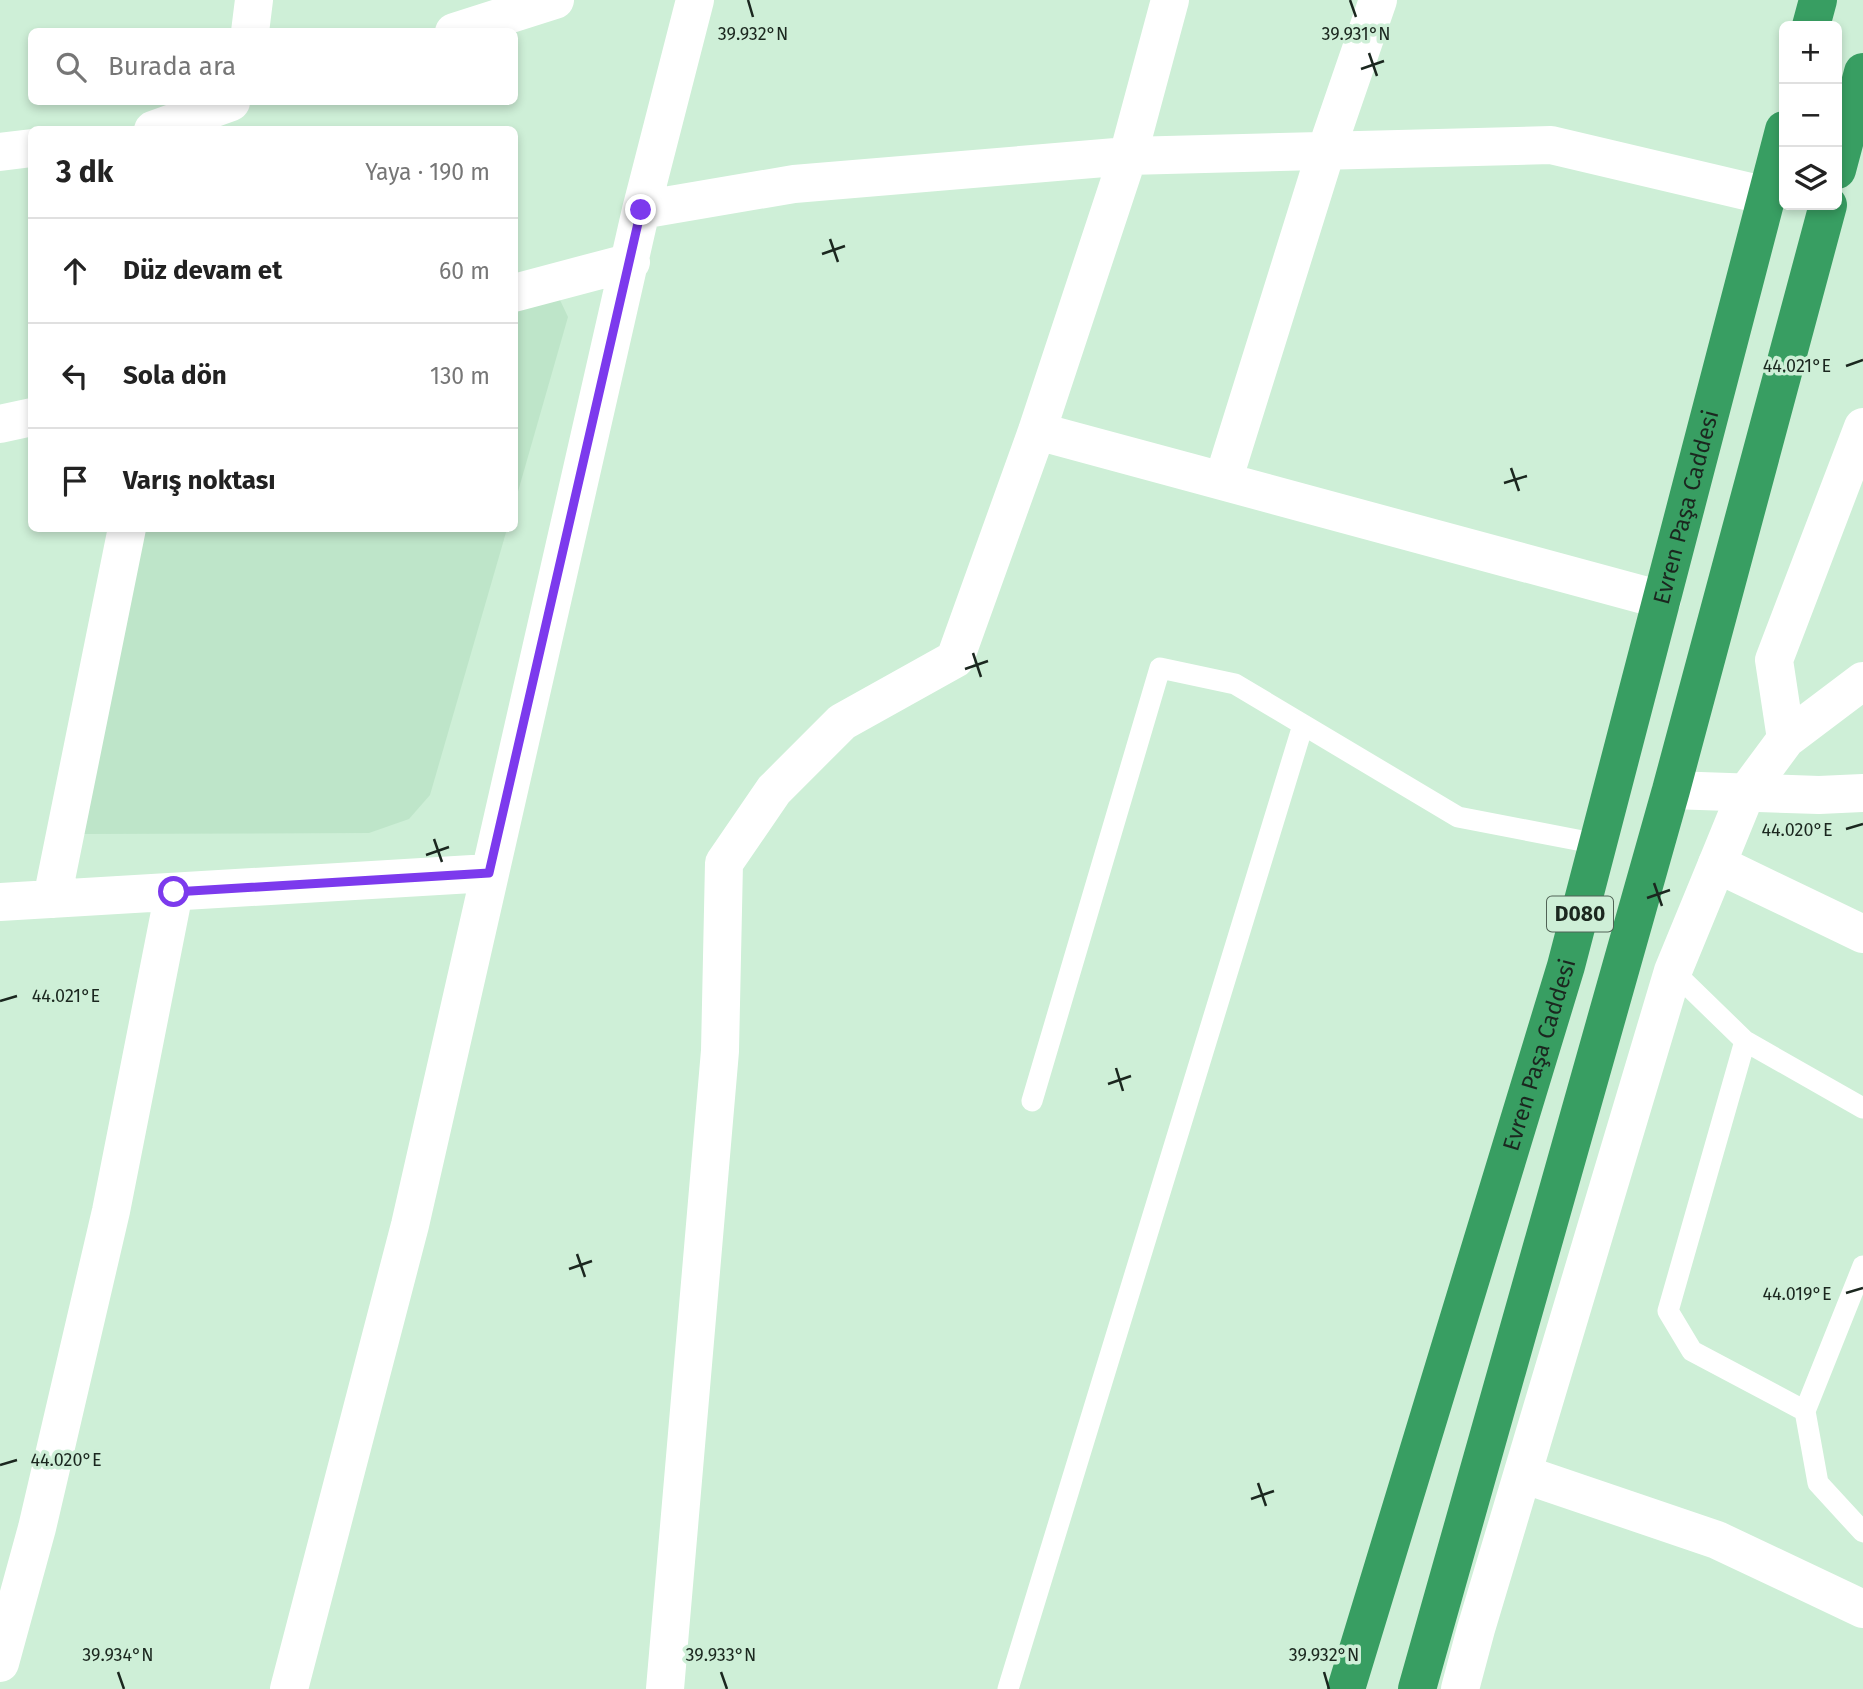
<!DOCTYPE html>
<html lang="tr">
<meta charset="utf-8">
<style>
body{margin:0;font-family:"Fira Sans",sans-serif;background:#f2f2f2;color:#222}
.controls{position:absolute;right:21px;top:21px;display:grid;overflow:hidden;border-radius:10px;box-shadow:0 4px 10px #0003}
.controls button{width:63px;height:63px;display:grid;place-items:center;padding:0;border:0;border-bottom:2px solid #e0e0e0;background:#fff;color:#222;font:35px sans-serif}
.stop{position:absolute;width:21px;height:21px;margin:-16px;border:5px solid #7c3aed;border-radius:50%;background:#fff}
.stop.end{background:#7c3aed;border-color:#fff;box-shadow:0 2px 7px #0008}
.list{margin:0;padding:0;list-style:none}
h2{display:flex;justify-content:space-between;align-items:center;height:91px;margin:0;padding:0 28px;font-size:30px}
h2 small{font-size:23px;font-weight:400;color:#767676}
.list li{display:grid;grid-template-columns:46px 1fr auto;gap:21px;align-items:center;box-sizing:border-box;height:105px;padding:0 28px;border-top:2px solid #e0e0e0}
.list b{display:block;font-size:26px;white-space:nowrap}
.list em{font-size:23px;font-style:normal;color:#767676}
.icon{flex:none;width:38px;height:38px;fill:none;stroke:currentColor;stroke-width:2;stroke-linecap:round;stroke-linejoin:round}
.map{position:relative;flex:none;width:1863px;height:1689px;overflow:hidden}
.search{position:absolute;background:#fff;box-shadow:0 4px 10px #0003;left:28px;top:28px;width:490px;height:77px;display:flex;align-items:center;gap:18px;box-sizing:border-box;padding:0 24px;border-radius:10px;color:#767676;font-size:26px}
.panel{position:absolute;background:#fff;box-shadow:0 4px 10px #0003;left:28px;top:126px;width:490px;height:406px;border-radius:10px}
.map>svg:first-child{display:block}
.built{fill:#bee5c9}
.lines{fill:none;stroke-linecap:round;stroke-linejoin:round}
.lane{stroke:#fff;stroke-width:21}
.street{stroke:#fff;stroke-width:38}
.secondary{stroke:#fff;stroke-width:38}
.highway{stroke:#389e62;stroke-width:38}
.route{stroke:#7c3aed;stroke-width:9}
.ticks{fill:none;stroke:#1b271f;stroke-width:2.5}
.labels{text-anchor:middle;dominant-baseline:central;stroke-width:7;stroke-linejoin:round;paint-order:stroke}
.shield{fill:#ceefd7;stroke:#516356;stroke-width:2}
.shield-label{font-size:21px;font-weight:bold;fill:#1b271f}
.street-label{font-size:23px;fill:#1b271f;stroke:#ceefd7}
.ticks-label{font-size:18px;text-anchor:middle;fill:#1b271f;stroke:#ceefd7;stroke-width:7;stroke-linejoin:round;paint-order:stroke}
</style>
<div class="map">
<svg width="1863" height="1689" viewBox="0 0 1863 1689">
<rect width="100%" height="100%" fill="#ceefd7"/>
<!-- built -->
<path class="built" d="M515 284 560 300 568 317 515 502Z
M142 529H507L430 795 409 819 369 833 84 834Z"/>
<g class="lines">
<!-- lane -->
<path class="lane" d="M1673 971 1745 1041 1863 1108
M1745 1041 1668 1311 1692 1351 1805 1411 1818 1483 1863 1532
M1032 1101 1160 668 1235 684 1458 817 1598 844
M1805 1411 1863 1266
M1008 1689 1303 725"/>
<!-- street -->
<path class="street" d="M250 32 254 0
M454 32 555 0
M153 130 231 102
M0 152 32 148
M641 210 794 184 1128 156 1551 145 1767 196
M514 293 631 262
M0 424 32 417
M1037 431 1662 600
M1223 481 1326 151 1378 0
M1671 790 1819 795 1863 793
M1717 864 1863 934
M52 899 127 528
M0 902 489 873
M1523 1474 1717 1540 1863 1609
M0 1663 37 1528 111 1211 174 892
M289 1689 410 1225 641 210 695 0
M665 1689 720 1051 724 863 774 790 842 722 955 659 1037 431 1128 156 1170 0"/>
<!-- secondary -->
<path class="secondary" d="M1786 739 1774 660 1863 427
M1460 1689 1476 1629 1673 971 1717 864 1746 793 1786 739 1863 681"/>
<!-- highway -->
<g class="highway">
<path d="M1811 26 1818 0"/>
<path d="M1837 170 1863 72"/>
<path id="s1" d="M1346 1689 1566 966 1784 130"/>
<path d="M1417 1689 1671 790 1828 205"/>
</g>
</g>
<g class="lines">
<!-- route -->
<path class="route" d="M174 892 489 873 641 210"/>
</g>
<!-- ticks -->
<path class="ticks" d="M748 0 753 17M1350 0 1356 17M1369 53 1377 76M1361 69 1384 61M830 239 838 262M822 254 845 246M1846 366 1863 360M1511 468 1519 491M1504 483 1527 476M973 653 981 677M965 669 988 661M1846 829 1863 824M434 839 442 862M426 855 449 847M1654 883 1662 906M1647 898 1670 890M0 1001 17 996M1116 1068 1123 1091M1108 1084 1131 1076M577 1254 585 1277M569 1269 592 1261M1846 1293 1863 1288M0 1465 17 1460M1258 1483 1266 1506M1251 1499 1274 1491M118 1672 124 1689M721 1672 727 1689M1324 1672 1329 1689"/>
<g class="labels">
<!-- shield labels -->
<rect class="shield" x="1547" y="896.5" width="66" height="35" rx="5"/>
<g class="shield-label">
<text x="1580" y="914">D080</text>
</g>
<!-- street labels -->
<g class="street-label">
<text stroke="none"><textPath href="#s1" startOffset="1230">Evren Paşa Caddesi</textPath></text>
<text stroke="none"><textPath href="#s1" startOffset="663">Evren Paşa Caddesi</textPath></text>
</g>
</g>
<g class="ticks-label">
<text x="753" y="40">39.932°N</text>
<text x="1356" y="40">39.931°N</text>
<text x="1797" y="372">44.021°E</text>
<text x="1797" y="836">44.020°E</text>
<text x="66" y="1002">44.021°E</text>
<text x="1797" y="1300">44.019°E</text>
<text x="66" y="1466">44.020°E</text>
<text x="118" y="1661">39.934°N</text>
<text x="721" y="1661">39.933°N</text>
<text x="1324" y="1661">39.932°N</text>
</g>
</svg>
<div class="controls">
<button>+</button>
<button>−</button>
<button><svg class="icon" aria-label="layers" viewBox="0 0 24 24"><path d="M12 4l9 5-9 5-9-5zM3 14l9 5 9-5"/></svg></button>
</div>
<div class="stop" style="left:174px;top:892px"></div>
<div class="stop end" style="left:641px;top:210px"></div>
<div class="search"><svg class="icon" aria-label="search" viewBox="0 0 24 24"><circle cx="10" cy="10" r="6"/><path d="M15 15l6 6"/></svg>Burada ara</div>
<section class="panel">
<h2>3 dk<small>Yaya · 190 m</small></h2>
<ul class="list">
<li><svg class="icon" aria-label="ahead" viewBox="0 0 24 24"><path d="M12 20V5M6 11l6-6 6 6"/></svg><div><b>Düz devam et</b></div><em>60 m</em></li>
<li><svg class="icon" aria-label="left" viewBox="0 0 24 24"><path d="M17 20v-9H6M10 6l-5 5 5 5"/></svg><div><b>Sola dön</b></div><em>130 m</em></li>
<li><svg class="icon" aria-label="arrive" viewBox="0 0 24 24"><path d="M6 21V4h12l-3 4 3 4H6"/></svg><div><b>Varış noktası</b></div></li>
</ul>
</section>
</div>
